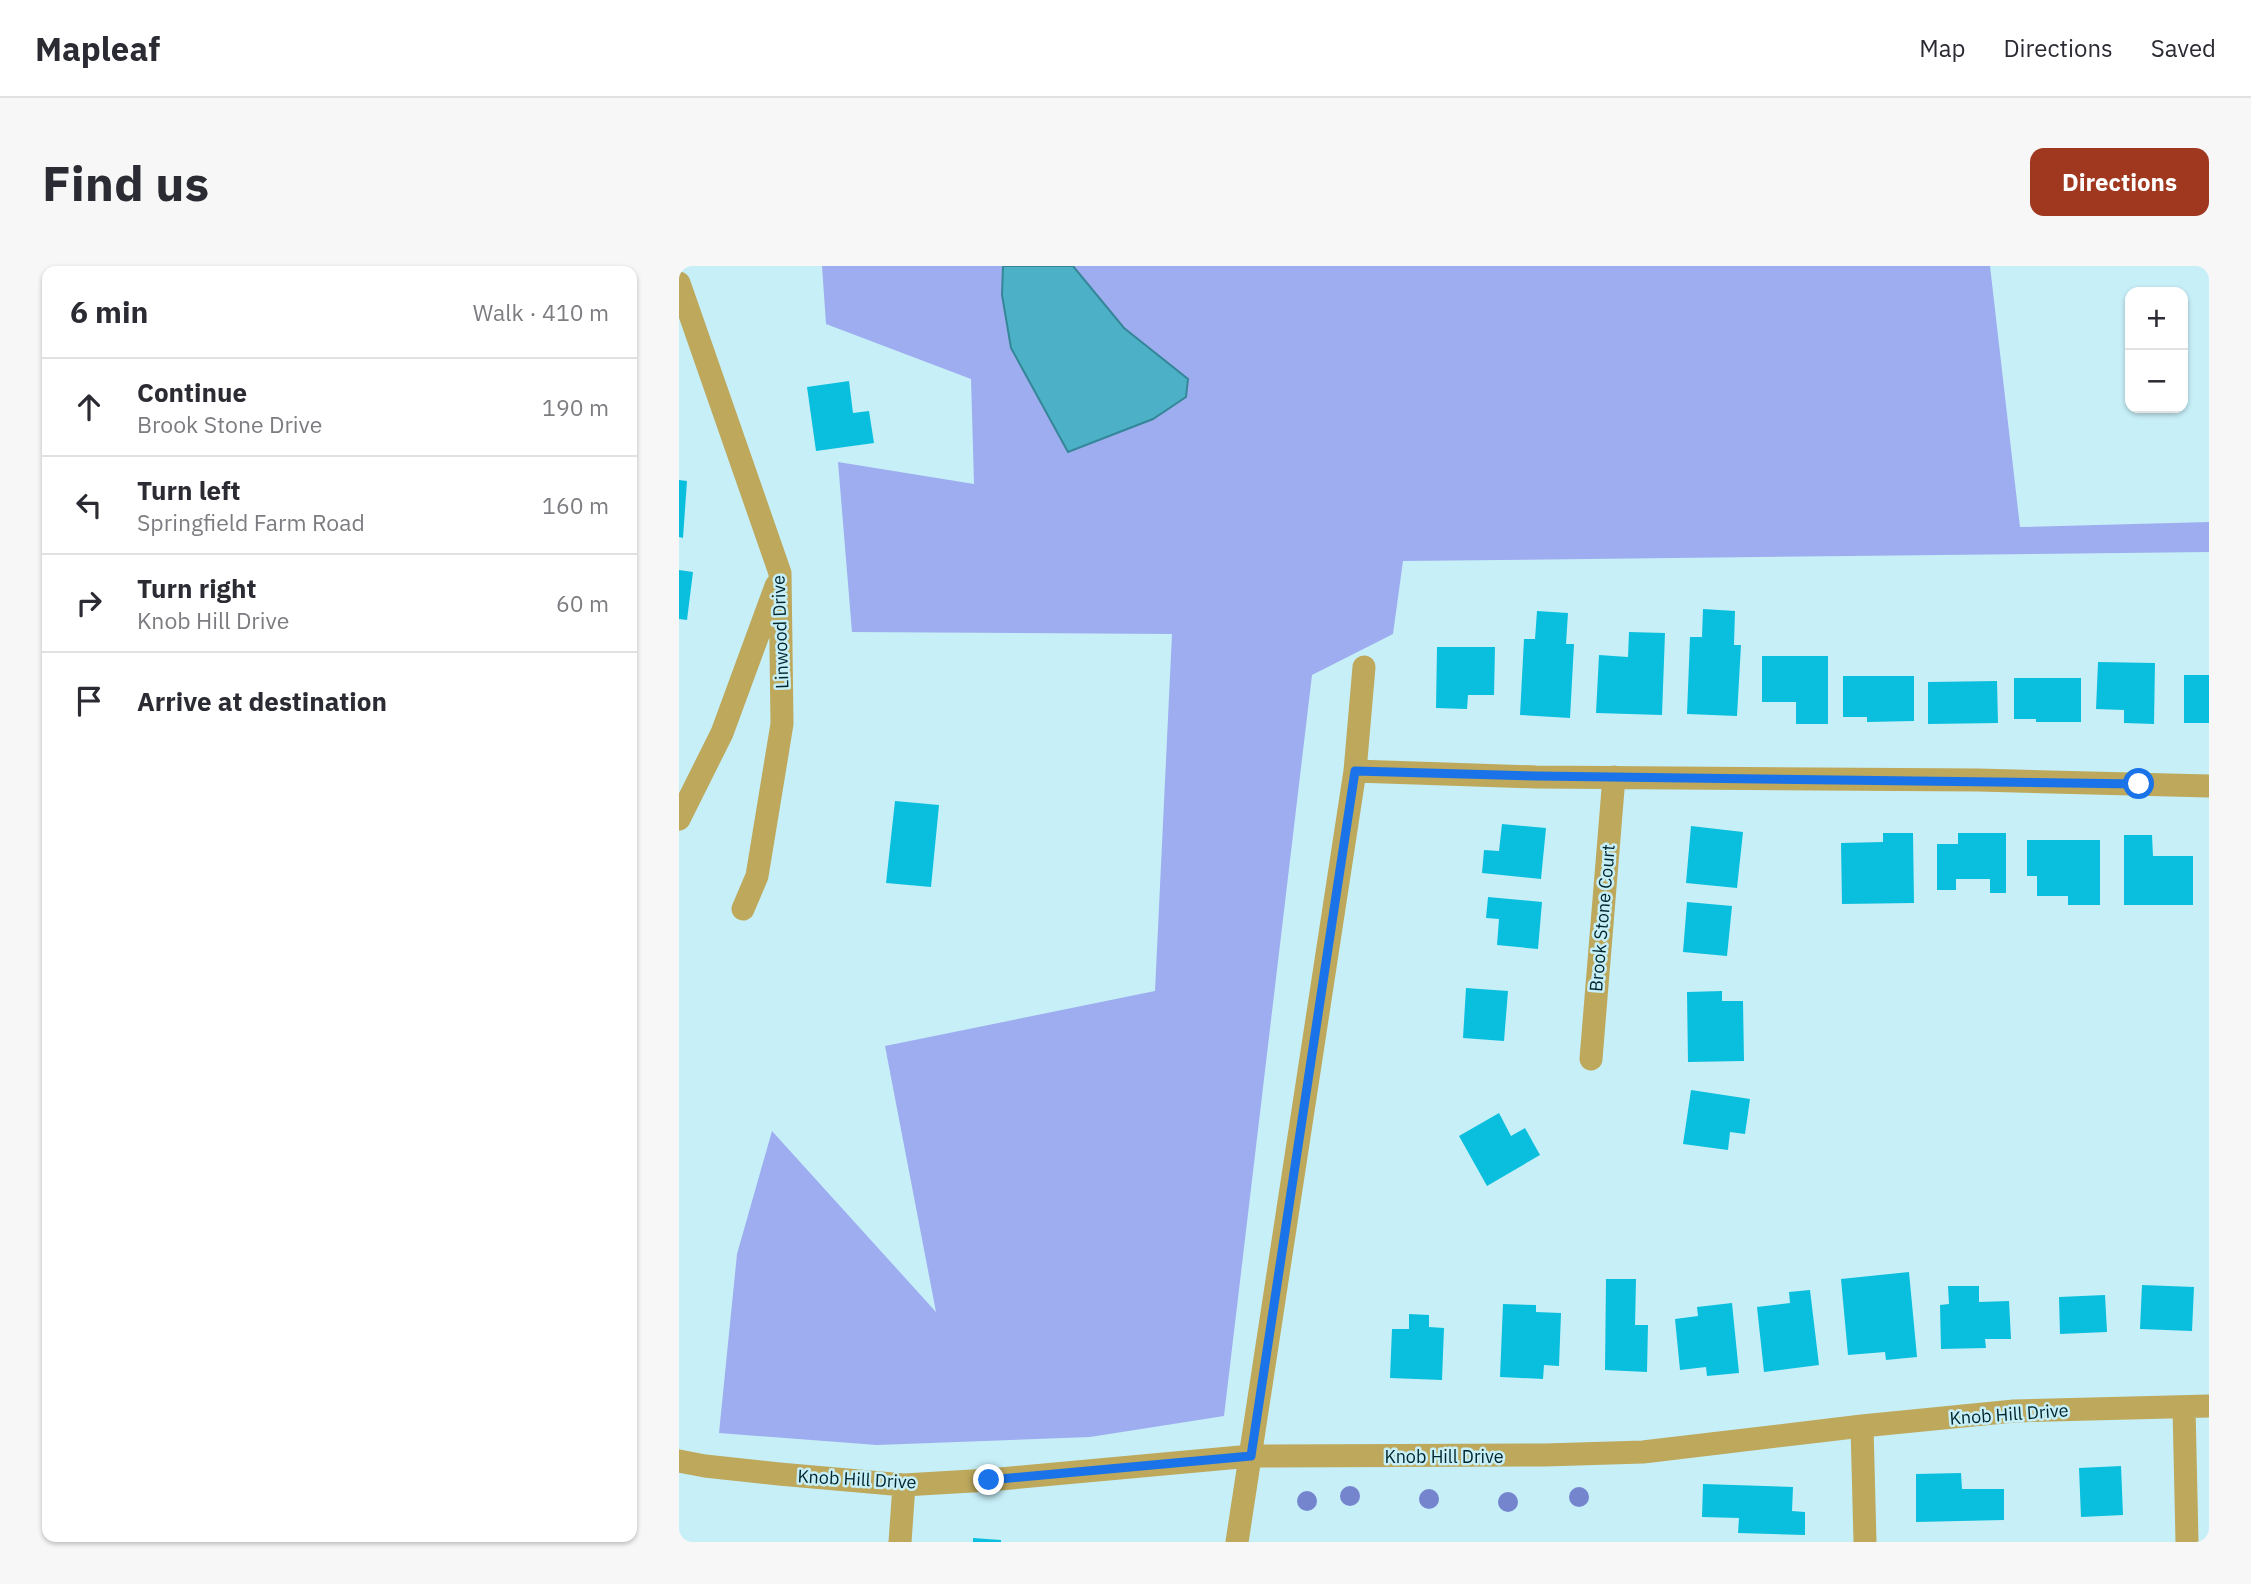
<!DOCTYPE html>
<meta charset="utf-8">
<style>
body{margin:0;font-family:"IBM Plex Sans",sans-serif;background:#f7f7f7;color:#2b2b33}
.controls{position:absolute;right:21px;top:21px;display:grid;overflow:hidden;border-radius:14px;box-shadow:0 2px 5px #0004}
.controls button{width:63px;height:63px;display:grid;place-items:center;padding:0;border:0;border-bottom:2px solid #e1e1e2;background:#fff;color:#2b2b33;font:35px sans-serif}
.stop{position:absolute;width:21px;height:21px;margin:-16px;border:5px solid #1a73e8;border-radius:50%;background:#fff}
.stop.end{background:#1a73e8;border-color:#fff;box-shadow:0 2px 7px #0008}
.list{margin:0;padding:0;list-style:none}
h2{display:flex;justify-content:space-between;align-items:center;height:91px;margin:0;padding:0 28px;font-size:30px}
h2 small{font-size:23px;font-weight:400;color:#7c7c81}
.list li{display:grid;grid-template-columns:46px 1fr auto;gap:21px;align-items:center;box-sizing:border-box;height:98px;padding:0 28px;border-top:2px solid #e1e1e2}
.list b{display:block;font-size:26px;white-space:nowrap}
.list p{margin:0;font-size:23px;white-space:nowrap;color:#7c7c81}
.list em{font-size:23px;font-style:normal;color:#7c7c81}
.icon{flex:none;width:38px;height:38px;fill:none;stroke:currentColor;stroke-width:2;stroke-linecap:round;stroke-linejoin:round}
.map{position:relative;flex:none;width:1530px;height:1276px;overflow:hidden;border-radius:14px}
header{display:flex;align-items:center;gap:42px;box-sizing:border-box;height:98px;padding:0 35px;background:#fff;border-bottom:2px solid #e1e1e2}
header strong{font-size:33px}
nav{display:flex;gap:38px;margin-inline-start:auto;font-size:24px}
.intro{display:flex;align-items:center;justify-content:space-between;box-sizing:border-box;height:168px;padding:0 42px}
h1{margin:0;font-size:49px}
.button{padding:18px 32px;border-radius:14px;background:#a0371f;color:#fff;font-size:24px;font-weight:700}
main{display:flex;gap:42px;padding:0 42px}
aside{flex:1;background:#fff;border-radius:14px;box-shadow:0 2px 5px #0004}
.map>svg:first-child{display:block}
.forest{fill:#9eadef}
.water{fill:#4cb0c6;stroke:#358698;stroke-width:2}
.building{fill:#0abfdd}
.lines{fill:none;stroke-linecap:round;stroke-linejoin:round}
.minor{stroke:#bda85c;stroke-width:23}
.tree{fill:#7484cd}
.route{stroke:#1a73e8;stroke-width:9}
.labels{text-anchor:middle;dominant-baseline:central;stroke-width:5;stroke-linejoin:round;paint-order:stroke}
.street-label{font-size:18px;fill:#00252d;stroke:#c7eff8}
</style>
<header>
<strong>Mapleaf</strong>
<nav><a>Map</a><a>Directions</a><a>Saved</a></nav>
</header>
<div class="intro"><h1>Find us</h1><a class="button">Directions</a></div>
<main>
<aside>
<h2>6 min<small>Walk · 410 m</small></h2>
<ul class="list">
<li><svg class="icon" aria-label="ahead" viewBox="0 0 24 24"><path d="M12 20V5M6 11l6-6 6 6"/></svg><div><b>Continue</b><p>Brook Stone Drive</p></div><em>190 m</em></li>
<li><svg class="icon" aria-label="left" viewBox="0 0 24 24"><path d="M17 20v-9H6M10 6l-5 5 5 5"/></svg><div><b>Turn left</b><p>Springfield Farm Road</p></div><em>160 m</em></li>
<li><svg class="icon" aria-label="right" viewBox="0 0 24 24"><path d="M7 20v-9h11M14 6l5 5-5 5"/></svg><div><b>Turn right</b><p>Knob Hill Drive</p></div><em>60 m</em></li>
<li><svg class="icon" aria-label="arrive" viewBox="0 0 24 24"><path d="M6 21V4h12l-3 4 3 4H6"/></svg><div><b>Arrive at destination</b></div></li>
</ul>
</aside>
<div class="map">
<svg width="1530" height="1276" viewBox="0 0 1530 1276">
<rect width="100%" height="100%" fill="#c7eff8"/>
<!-- forest -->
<path class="forest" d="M143 0H1311L1341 261 1530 256V286L724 295 714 368 633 409 545 1150 411 1171 198 1179 40 1167 58 988 93 865 257 1046 206 780 476 725 493 368 173 366 159 196 295 218 292 113 147 58Z"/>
<!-- water -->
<path class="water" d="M324 0H394L445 62 509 113 507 131 474 153 389 186 332 82 323 29Z"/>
<!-- building -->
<path class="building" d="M170 115 174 147 190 145 195 177 137 185 128 121Z
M0 214 8 215 4 272 0 271Z
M0 304 14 306 8 354 0 353Z
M1024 343 1056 345 1055 379H1062L1058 450 1008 448 1011 371H1023Z
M858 345 889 347 887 378H895L891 452 841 449 845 373H856Z
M950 366 986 367 983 449 917 447 920 389 949 391Z
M758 381H816L815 429H789L788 443 757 442Z
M1083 390H1149V458H1117V436H1083Z
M1419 396 1476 397 1475 458 1445 457V444L1417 443Z
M1505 409H1530V457H1505Z
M1164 410H1235V455L1188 456V451H1164Z
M1335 412H1402V456H1357V453H1335Z
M1318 415 1319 457 1249 458V416Z
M216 535 260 539 252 621 207 617Z
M823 558 867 562 862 613 803 607 805 584 820 585Z
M1012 560 1064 566 1058 622 1007 617Z
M1204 567H1234L1235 637 1163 638 1162 577 1204 576Z
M1279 567H1327V627H1311V613H1277V624H1258V578H1279Z
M1445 569H1473L1474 590H1514V639H1445Z
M1348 574H1421V639H1389V630H1358V610H1348Z
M809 631 863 636 859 683 818 679 820 653 807 652Z
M1008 636 1053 640 1048 690 1004 686Z
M787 722 829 725 825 775 784 772Z
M1043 725V735H1064L1065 795 1009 796 1008 726Z
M1012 824 1071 833 1066 868 1051 866 1049 884 1004 878Z
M820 847 832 870 846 862 861 889 808 920 780 870Z
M1230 1006 1238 1091 1207 1094 1206 1086 1169 1089 1162 1013Z
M927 1013H957L956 1059H969L968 1106 926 1104Z
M1463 1019 1515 1021 1513 1065 1461 1063Z
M1269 1020H1300V1036L1330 1035 1332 1073H1306L1307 1082 1262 1083 1261 1039 1270 1038Z
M1131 1024 1140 1099 1085 1106 1078 1041 1111 1037 1110 1026Z
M1426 1029 1428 1066 1381 1068 1380 1031Z
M1053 1037 1060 1107 1028 1110 1027 1101 1001 1104 996 1053 1019 1050 1018 1041Z
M824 1038 857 1039V1046L882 1047 880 1100 865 1099 864 1113 821 1111Z
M730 1048 750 1049V1061L765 1062 763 1114 711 1112 713 1063H730Z
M1442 1200 1444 1249 1402 1251 1400 1202Z
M1282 1207 1283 1223H1325V1254L1237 1256V1208Z
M1024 1218 1114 1221 1113 1245 1126 1246V1269L1059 1267 1060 1252 1023 1251Z
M294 1272 322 1274V1276H294Z"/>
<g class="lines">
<!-- minor -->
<path class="minor" d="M0 17 101 307 103 458 78 610 64 643
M676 505 857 511 1299 514 1530 520
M0 553 43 467 97 320
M912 793 935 511
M1505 1141 1508 1276
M1183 1160 1186 1276
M0 1195 26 1200 100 1208 225 1219 310 1214 572 1190 866 1189 964 1186 1183 1160 1335 1145 1530 1140
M221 1276 225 1219
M558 1276 676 505 685 401"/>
</g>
<!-- trees -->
<g class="tree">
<circle cx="671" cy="1230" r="10"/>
<circle cx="900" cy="1231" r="10"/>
<circle cx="750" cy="1233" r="10"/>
<circle cx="628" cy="1235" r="10"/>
<circle cx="829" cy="1236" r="10"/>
</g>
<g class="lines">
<!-- route -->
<path class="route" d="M310 1214 572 1190 676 505 857 510 1460 518"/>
</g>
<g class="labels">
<!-- street labels -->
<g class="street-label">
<text transform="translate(101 366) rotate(-92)">Linwood Drive</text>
<text transform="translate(923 652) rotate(-85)">Brook Stone Court</text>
<text transform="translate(1330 1148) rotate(-4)">Knob Hill Drive</text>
<text x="765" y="1190">Knob Hill Drive</text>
<text transform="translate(178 1213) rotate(3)">Knob Hill Drive</text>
</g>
</g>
</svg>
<div class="controls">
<button>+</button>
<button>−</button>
</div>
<div class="stop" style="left:1460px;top:518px"></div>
<div class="stop end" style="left:310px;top:1214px"></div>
</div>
</main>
